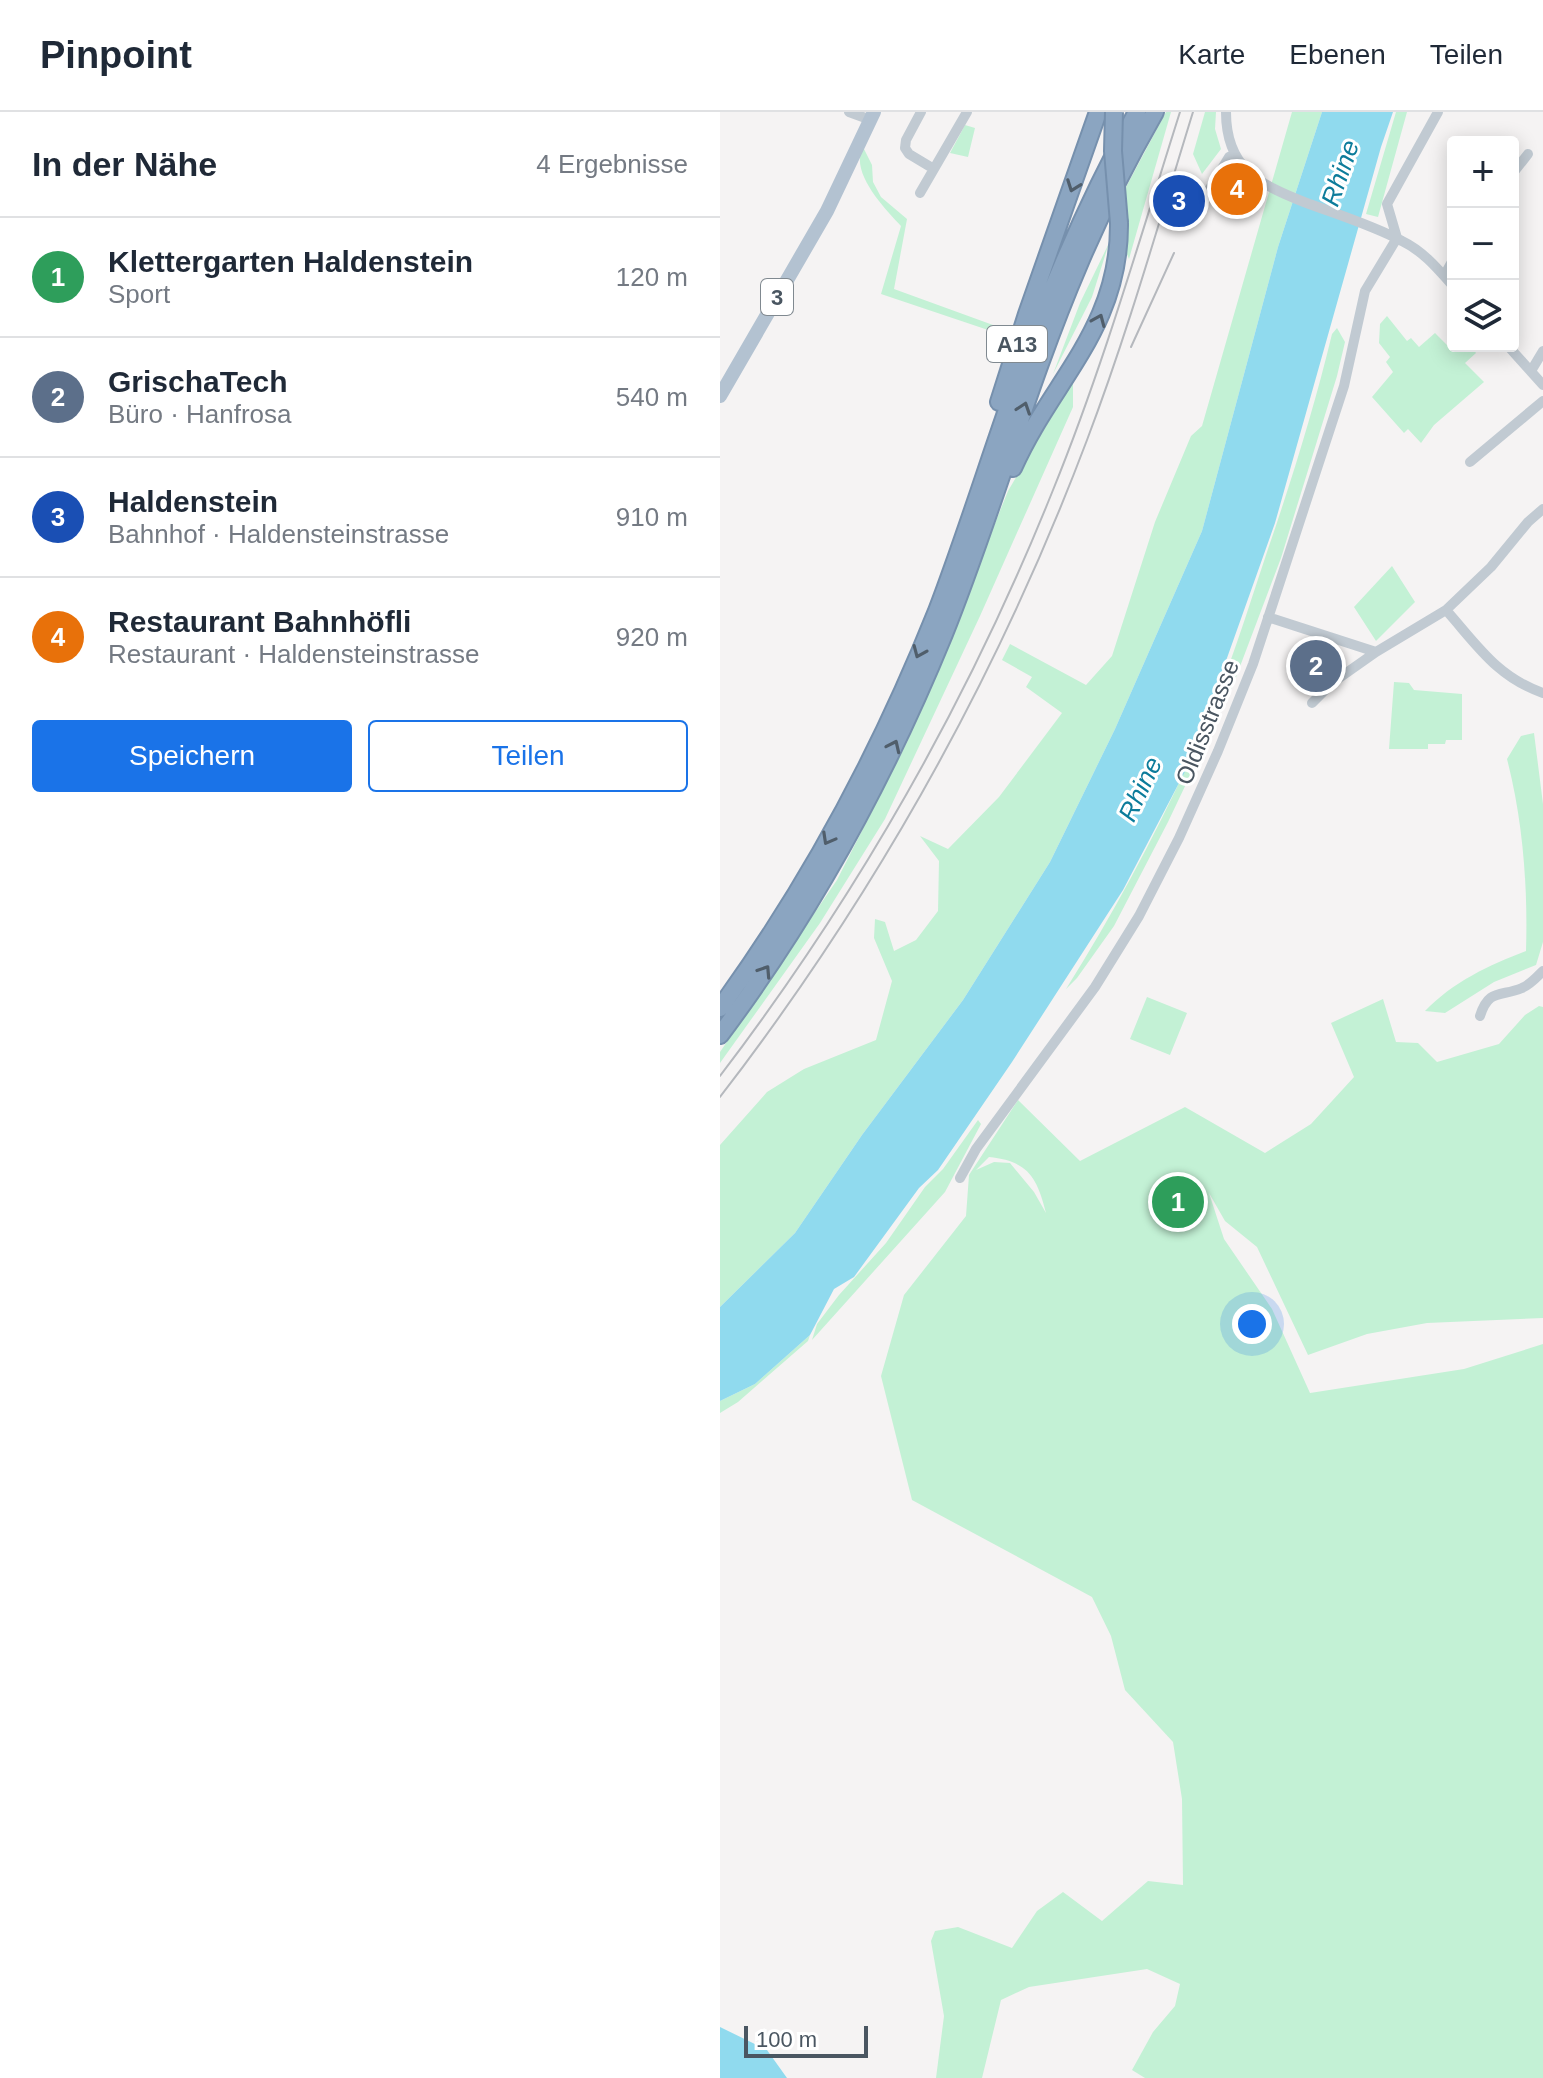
<!DOCTYPE html>
<html lang="de">
<meta charset="utf-8">
<style>
body{margin:0;font-family:Helvetica,sans-serif;background:#f2f2f3;color:#1f2937}
.controls{position:absolute;right:24px;top:24px;display:grid;overflow:hidden;border-radius:8px;box-shadow:0 4px 20px #0003}
.controls button{width:72px;height:72px;display:grid;place-items:center;padding:0;border:0;border-bottom:2px solid #e0e1e3;background:#fff;color:#1f2937;font:40px sans-serif}
.scale{position:absolute;left:24px;bottom:20px;width:124px;box-sizing:border-box;padding-left:8px;border:4px solid #4a5661;border-top:0;font-size:22px;line-height:28px;white-space:nowrap;color:#4a5661;-webkit-text-stroke:6px #fff;paint-order:stroke}
.you{position:absolute;left:532px;top:1212px;width:28px;height:28px;margin:-20px;border:6px solid #fff;border-radius:50%;background:#1a73e8;box-shadow:0 0 0 12px #1a73e833}
.badge{display:grid;place-items:center;width:52px;height:52px;border-radius:50%;background:#1a73e8;color:#fff;font-size:26px;font-weight:700}
.pin{position:absolute;translate:-50% -50%;border:4px solid #fff;box-shadow:0 2px 8px #0006}
.list{margin:0;padding:0;list-style:none}
h2{display:flex;justify-content:space-between;align-items:center;height:104px;margin:0;padding:0 32px;font-size:34px}
h2 small{font-size:26px;font-weight:400;color:#747a83}
.list li{display:grid;grid-template-columns:52px 1fr auto;gap:24px;align-items:center;box-sizing:border-box;height:120px;padding:0 32px;border-top:2px solid #e0e1e3}
.list b{display:block;font-size:30px;white-space:nowrap}
.list p{margin:0;font-size:26px;white-space:nowrap;color:#747a83}
.list em{font-size:26px;font-style:normal;color:#747a83}
.actions{display:flex;gap:16px;padding:24px 32px}
.actions a{flex:1;padding:18px 0;border:2px solid #1a73e8;border-radius:8px;text-align:center;font-size:28px;color:#1a73e8}
.actions .main{background:#1a73e8;color:#fff}
.icon{flex:none;width:44px;height:44px;fill:none;stroke:currentColor;stroke-width:2;stroke-linecap:round;stroke-linejoin:round}
.map{position:relative;flex:none;width:823px;height:1966px;overflow:hidden}
header{display:flex;align-items:center;gap:48px;box-sizing:border-box;height:112px;padding:0 40px;background:#fff;border-bottom:2px solid #e0e1e3}
header strong{font-size:38px}
nav{display:flex;gap:44px;margin-inline-start:auto;font-size:28px}
main{display:flex}
aside{flex:1;background:#fff}
.map>svg:first-child{display:block}
.green{fill:#c3f1d5;fill-rule:evenodd}
.water{fill:#90daee}
.lines{fill:none;stroke-linecap:round;stroke-linejoin:round}
.highway-casing{stroke:#7690ad;stroke-width:20}
.minor{stroke:#c1cad2;stroke-width:10}
.major{stroke:#b3c2d1;stroke-width:14}
.highway{stroke:#8ba5c1;stroke-width:16}
.rail{stroke:#b5b8bd;stroke-width:2}
.highway-bridge-casing{stroke:#7690ad;stroke-width:20;stroke-linecap:butt}
.highway-bridge{stroke:#8ba5c1;stroke-width:16}
.oneway{stroke:#505e6b}
.labels{text-anchor:middle;dominant-baseline:central;stroke-width:6;stroke-linejoin:round;paint-order:stroke}
.shield{fill:#fff;stroke:#808990;stroke-width:2}
.shield-label{font-size:22px;font-weight:bold;fill:#4a5661}
.street-label{font-size:24px;fill:#4a5661;stroke:#fff}
.water-label{font-size:26px;font-style:italic;fill:#0c7c9b;stroke:#fff}
</style>
<header>
<strong>Pinpoint</strong>
<nav><a>Karte</a><a>Ebenen</a><a>Teilen</a></nav>
</header>
<main>
<aside>
<h2>In der Nähe<small>4 Ergebnisse</small></h2>
<ul class="list">
<li><span class="badge" style="background:#2e9e5b">1</span><div><b>Klettergarten Haldenstein</b><p>Sport</p></div><em>120 m</em></li>
<li><span class="badge" style="background:#5c6f8a">2</span><div><b>GrischaTech</b><p>Büro · Hanfrosa</p></div><em>540 m</em></li>
<li><span class="badge" style="background:#1a4fb4">3</span><div><b>Haldenstein</b><p>Bahnhof · Haldensteinstrasse</p></div><em>910 m</em></li>
<li><span class="badge" style="background:#e8710a">4</span><div><b>Restaurant Bahnhöfli</b><p>Restaurant · Haldensteinstrasse</p></div><em>920 m</em></li>
</ul>
<div class="actions"><a class="main">Speichern</a><a>Teilen</a></div>
</aside>
<div class="map">
<svg width="823" height="1966" viewBox="0 0 823 1966">
<rect width="100%" height="100%" fill="#f5f3f3"/>
<!-- green -->
<path class="green" d="M446 0H451L409 147 404 135 405 77Z
M485 0H496L495 17 501 37 482 62 473 42Z
M572 0H602L558 135 482 419 395 617 330 750 243 888 142 1023 75 1121 0 1195V1033L47 980 84 957 156 928 172 869 154 826 155 807 165 810 174 839 196 828 218 799 219 749 200 724 228 737 279 685 342 601 306 575 312 565 282 548 290 532 366 573 392 544 435 410 471 324 482 314Z
M676 0H687L658 105 646 102Z
M245 13 255 16 248 45 230 41Z
M143 35 152 53 153 70 161 85 187 107 174 177 284 217 283 223 161 182 181 114C165 97 129 60 143 35Z
M389 131 372 185 333 262 360 191Z
M667 204 687 229 691 226 699 235 715 221 729 235 733 232 751 234 756 241 745 251 764 270 714 313 701 331 688 317 684 321 652 285 673 260 666 250 670 245 659 231 660 212Z
M617 216 625 230 617 264 561 446 513 573 448 710 394 814 357 866 346 877C399 793 445 705 485 614 509 559 527 500 546 443 571 370 594 297 612 222Z
M353 268V295L260 504 165 707 100 811 0 951V940L117 768 188 628 288 379Z
M672 454 695 490 656 529 634 495Z
M674 570 689 571 694 578 742 582V628H726L725 632H708V637H669Z
M814 621 823 692V830L816 853 774 870 725 901 705 899C733 870 769 853 806 839 808 775 803 709 787 647L801 624Z
M427 885 467 901 450 943 410 927Z
M663 887 676 930 698 931 717 950 779 932 805 903 819 894 823 895V1206L707 1211 647 1222 588 1243 537 1135 505 1109 489 1081 504 1127 552 1197 590 1281 744 1257 823 1232V1966H425L412 1958 433 1920 455 1894 460 1872 427 1857 309 1875 281 1888 262 1966H216L224 1904 211 1829 215 1819 238 1815 292 1836 317 1799 343 1780 382 1809 428 1769 463 1773 462 1687 453 1630 405 1578 391 1524 372 1485 192 1388 161 1264 184 1183 246 1104 249 1063 298 988 360 1049 465 995 545 1041 591 1012 634 965 611 911ZM269 1045C308 1049 317 1065 326 1101L314 1080 290 1051 274 1050 256 1058Z
M258 1008 261 1012 225 1080 92 1228 97 1212 119 1183 166 1131 205 1075 223 1057Z
M90 1223 88 1229 18 1290 0 1301V1289L35 1272Z"/>
<!-- water -->
<path class="water" d="M602 0H673L661 35 555 411 470 650 403 778 292 950 218 1058 199 1076 134 1165 114 1177 90 1223 35 1272 0 1289V1195L75 1121 142 1023 243 888 330 750 395 617 482 419 558 135Z
M0 1915 47 1938 67 1966H0Z"/>
<g class="lines">
<!-- highway casing -->
<g class="highway-casing">
<path id="highway" d="M279 290 307 202 378 0
M293 356C332 268 400 217 399 111
M0 896C89 774 161 639 217 499 248 418 273 335 303 253 335 166 372 81 417 0
M0 923C92 800 166 664 224 522 273 400 307 273 359 152 381 100 407 49 435 0"/>
</g>
<!-- minor -->
<path class="minor" d="M129 0 151 8
M201 0 186 28 185 36 189 42 214 57
M506 0C506 56 539 72 584 90 616 102 652 113 682 129 703 139 718 157 733 174
M793 61 808 42
M200 81 247 0
M486 83 509 45 515 42
M677 126 667 92 718 0
M724 164 733 148
M788 234 823 273
M811 259 823 239
M750 350 823 289
M726 498C757 533 777 565 823 581
M548 505 656 540
M592 591 612 571 656 540 726 498 771 455 808 410 823 397
M760 904C769 876 781 885 802 876 810 873 817 865 823 859
M240 1066 256 1037 375 875 419 804 459 726 498 639 533 552 624 274 645 179 677 126"/>
<!-- major -->
<path class="major" d="M0 284 107 99 154 0"/>
<!-- highway -->
<use href="#highway" class="highway"/>
<!-- rail -->
<path class="rail" d="M411 235 454 141
M0 964C137 784 249 588 333 378 383 255 420 126 460 0
M0 985C154 785 278 564 367 328 408 220 439 110 473 0"/>
<!-- highway-bridge casing -->
<g class="highway-bridge-casing">
<path id="highway-bridge" d="M394 0 393 39 399 111"/>
</g>
<!-- highway-bridge -->
<use href="#highway-bridge" class="highway-bridge"/>
</g>
<!-- one-way arrows -->
<defs><path id="oneway-chevron" d="M-2-3.5L2.5 0L-2 3.5" fill="none" stroke-width="1.6" stroke-linecap="round" stroke-linejoin="round" transform="scale(2)"/></defs>
<g class="oneway">
<use href="#oneway-chevron" transform="translate(353 74) rotate(110)"/>
<use href="#oneway-chevron" transform="translate(379 208) rotate(-67)"/>
<use href="#oneway-chevron" transform="translate(304 296) rotate(-71)"/>
<use href="#oneway-chevron" transform="translate(199 540) rotate(113)"/>
<use href="#oneway-chevron" transform="translate(174 634) rotate(-65)"/>
<use href="#oneway-chevron" transform="translate(108 727) rotate(119)"/>
<use href="#oneway-chevron" transform="translate(45 859) rotate(-57)"/>
</g>
<g class="labels">
<!-- shield labels -->
<g class="shield">
<rect x="41" y="167" width="32" height="36" rx="6"/>
<rect x="267" y="214" width="60" height="36" rx="6"/>
</g>
<g class="shield-label">
<text x="57" y="185">3</text>
<text x="297" y="232">A13</text>
</g>
<!-- street labels -->
<g class="street-label">
<text transform="translate(487 610) rotate(-68)">Oldisstrasse</text>
</g>
<!-- water labels -->
<g class="water-label">
<text transform="translate(620 61) rotate(-71)">Rhine</text>
<text transform="translate(420 677) rotate(-65)">Rhine</text>
</g>
</g>
</svg>
<div class="controls">
<button>+</button>
<button>−</button>
<button><svg class="icon" aria-label="layers" viewBox="0 0 24 24"><path d="M12 4l9 5-9 5-9-5zM3 14l9 5 9-5"/></svg></button>
</div>
<div class="scale">100 m</div>
<div class="you"></div>
<div class="pin badge" style="left:458px;top:1090px;background:#2e9e5b">1</div>
<div class="pin badge" style="left:596px;top:554px;background:#5c6f8a">2</div>
<div class="pin badge" style="left:459px;top:89px;background:#1a4fb4">3</div>
<div class="pin badge" style="left:517px;top:77px;background:#e8710a">4</div>
</div>
</main>
